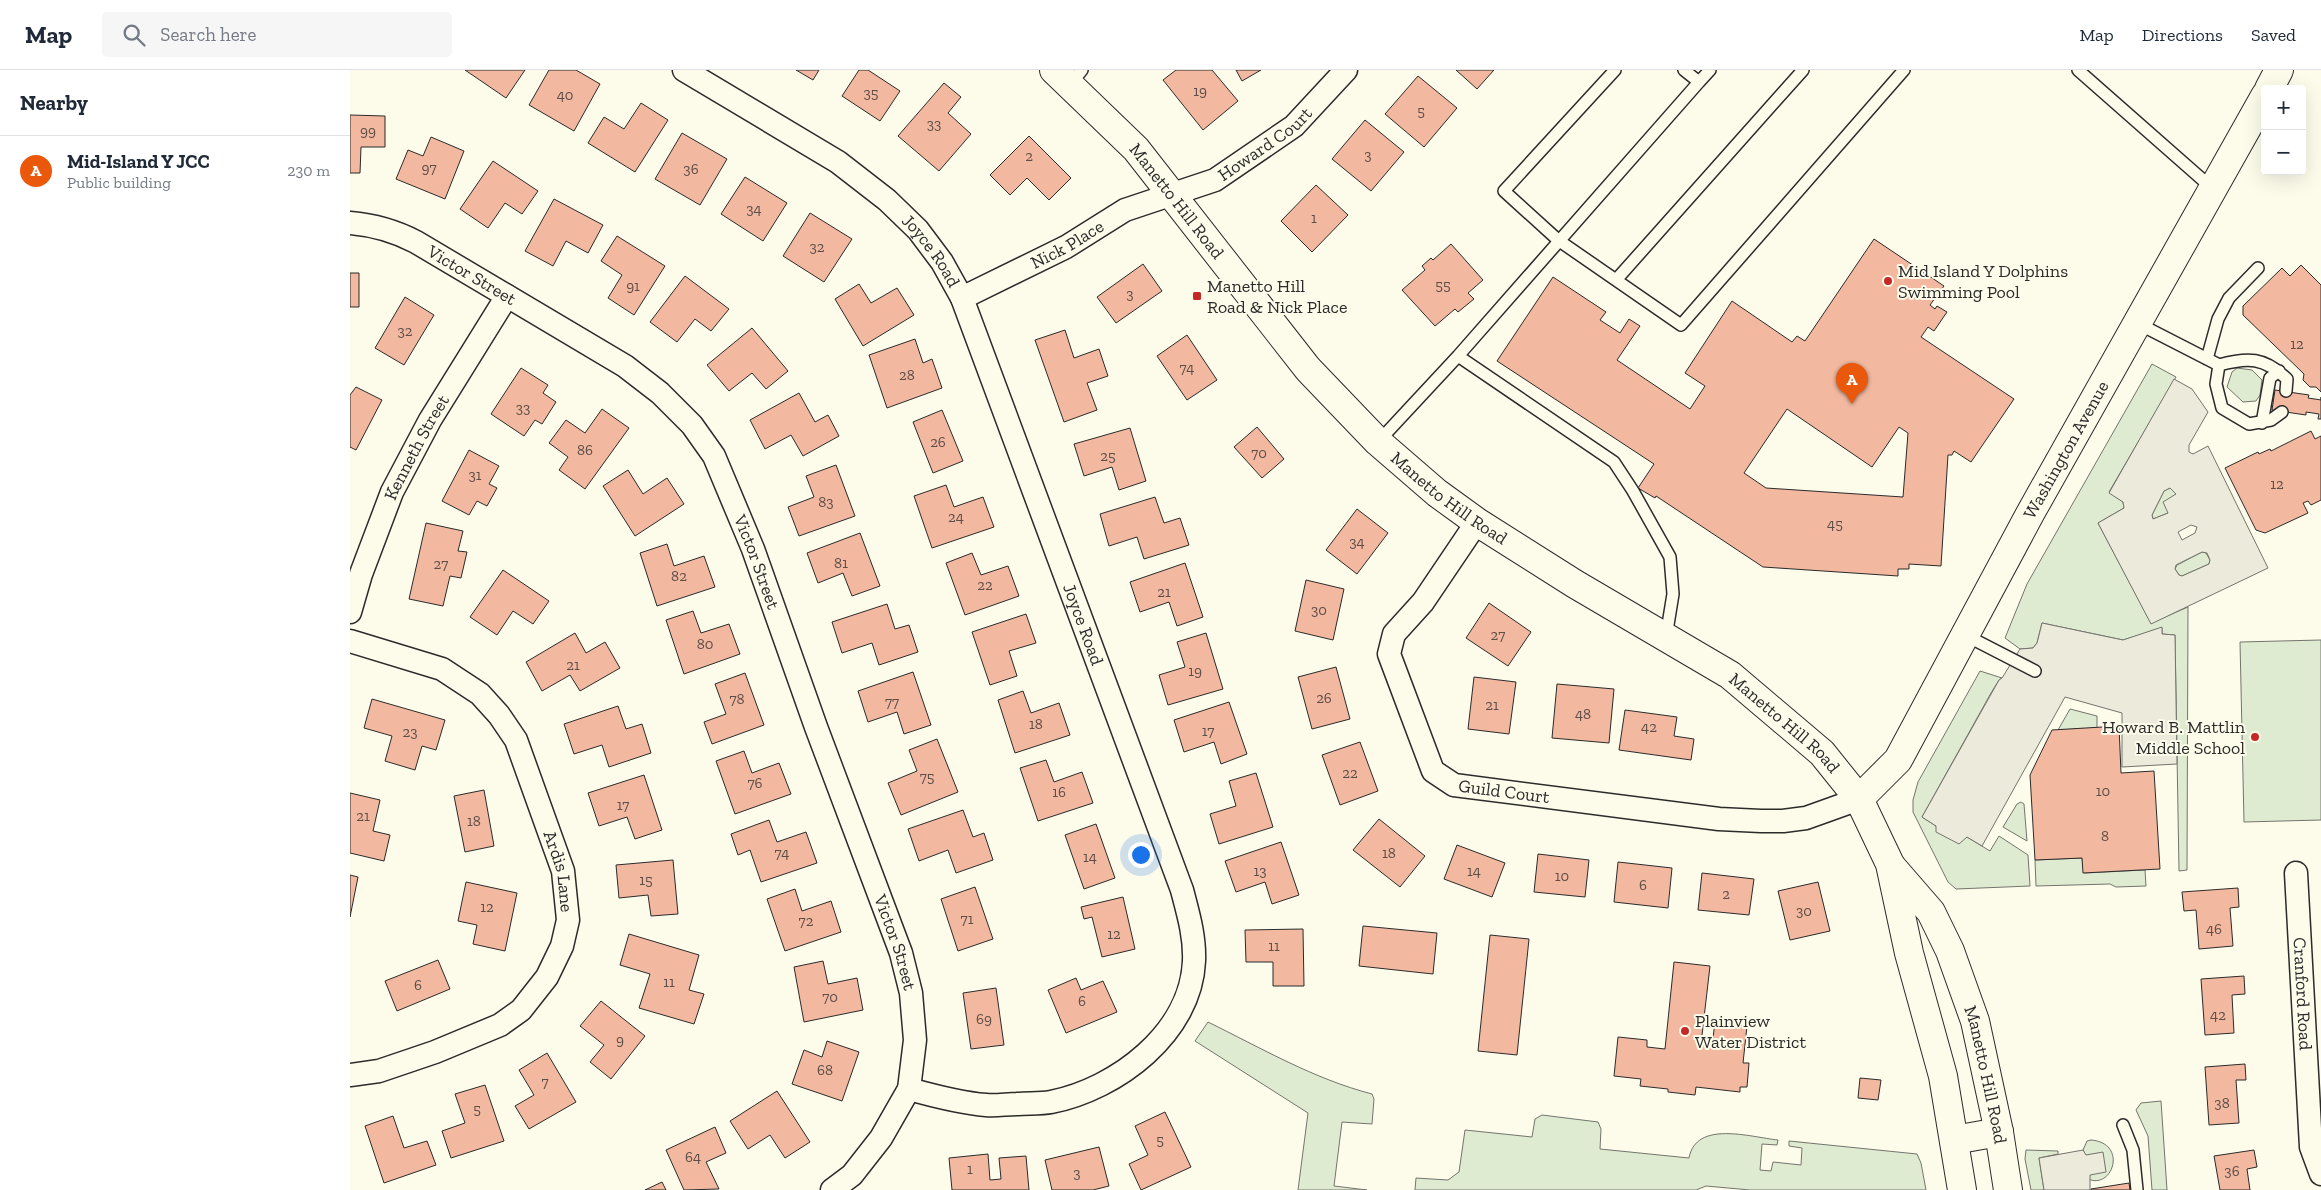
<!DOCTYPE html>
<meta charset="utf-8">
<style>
body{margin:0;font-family:"Zilla Slab",serif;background:#f6f6f7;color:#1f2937}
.controls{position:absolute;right:15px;top:15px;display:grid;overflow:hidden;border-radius:5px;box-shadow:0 5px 20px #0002}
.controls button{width:45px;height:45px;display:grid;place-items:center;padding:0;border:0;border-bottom:1px solid #e0e1e3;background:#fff;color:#1f2937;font:25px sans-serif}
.you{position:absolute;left:790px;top:784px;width:18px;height:18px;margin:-12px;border:4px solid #fff;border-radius:50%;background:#1a73e8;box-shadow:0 0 0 8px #1a73e833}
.badge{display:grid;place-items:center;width:32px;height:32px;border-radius:50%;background:#ea580c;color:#fff;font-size:16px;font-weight:700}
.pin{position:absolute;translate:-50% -41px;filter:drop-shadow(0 1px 2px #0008)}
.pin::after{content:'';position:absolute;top:26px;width:18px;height:15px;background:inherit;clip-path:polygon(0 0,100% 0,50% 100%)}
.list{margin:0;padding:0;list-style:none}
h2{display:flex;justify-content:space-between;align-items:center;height:65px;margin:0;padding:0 20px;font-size:21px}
h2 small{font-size:16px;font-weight:400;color:#747a83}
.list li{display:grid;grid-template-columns:32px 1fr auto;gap:15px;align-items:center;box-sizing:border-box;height:70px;padding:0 20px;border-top:1px solid #e0e1e3}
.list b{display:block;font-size:19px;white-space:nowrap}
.list p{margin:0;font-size:16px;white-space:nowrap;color:#747a83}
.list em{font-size:16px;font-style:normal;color:#747a83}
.icon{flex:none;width:28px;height:28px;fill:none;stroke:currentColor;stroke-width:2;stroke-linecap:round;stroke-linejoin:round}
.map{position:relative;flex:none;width:1971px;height:1120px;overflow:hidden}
header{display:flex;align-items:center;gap:30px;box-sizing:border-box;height:70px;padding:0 25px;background:#fff;border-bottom:1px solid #e0e1e3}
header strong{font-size:24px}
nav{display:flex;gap:28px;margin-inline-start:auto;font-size:18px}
.search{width:350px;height:45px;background:#f6f6f7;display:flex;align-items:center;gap:12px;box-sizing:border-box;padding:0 18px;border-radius:5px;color:#747a83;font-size:19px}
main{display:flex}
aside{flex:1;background:#fff}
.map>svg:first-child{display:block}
.green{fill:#deebd1;stroke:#74746e}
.parking{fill:#eceadb;stroke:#74746e;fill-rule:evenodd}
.building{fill:#f2b8a0;stroke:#2b2b2b;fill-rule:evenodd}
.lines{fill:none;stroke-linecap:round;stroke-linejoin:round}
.service-casing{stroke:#2b2b2b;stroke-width:14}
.minor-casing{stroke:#2b2b2b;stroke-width:25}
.secondary-casing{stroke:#2b2b2b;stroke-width:30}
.service{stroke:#fdfbea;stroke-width:11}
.minor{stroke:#fdfbea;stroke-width:22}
.secondary{stroke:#fdfbea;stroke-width:28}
.poi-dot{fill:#c62828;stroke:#fdfbea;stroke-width:2}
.labels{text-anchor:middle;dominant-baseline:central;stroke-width:4;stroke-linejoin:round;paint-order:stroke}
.number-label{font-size:15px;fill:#5d4e48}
.street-label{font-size:18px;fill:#2b2b2b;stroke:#fdfbea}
.poi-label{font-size:18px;fill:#2b2b2b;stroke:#fdfbea;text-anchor:start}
</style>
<header>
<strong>Map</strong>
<div class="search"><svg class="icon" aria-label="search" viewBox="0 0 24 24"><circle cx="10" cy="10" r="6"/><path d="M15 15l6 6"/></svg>Search here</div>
<nav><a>Map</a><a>Directions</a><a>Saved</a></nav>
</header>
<main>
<aside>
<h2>Nearby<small></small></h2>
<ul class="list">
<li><span class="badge">A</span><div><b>Mid-Island Y JCC</b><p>Public building</p></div><em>230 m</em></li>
</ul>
</aside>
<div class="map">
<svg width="1971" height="1120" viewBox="0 0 1971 1120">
<rect width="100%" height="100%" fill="#fdfbea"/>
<!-- green -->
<path class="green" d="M1802 294 1826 307 1759 422 1773 432 1774 438 1748 453 1801 553 1838 537 1837 800 1829 801 1825 565 1812 564V558L1773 570 1692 553 1687 573 1683 578 1670 579 1655 568 1677 514Z
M1887 298 1902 300 1912 310 1910 325 1906 331 1893 332 1877 317 1882 302Z
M1820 418 1826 424 1818 443 1803 449 1802 445 1814 421Z
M1852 482 1856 483 1860 490 1859 494 1832 506 1829 505 1825 499 1827 495Z
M1971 570V750L1894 752 1890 572Z
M1630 601 1652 608 1649 610 1641 623 1572 747 1586 756 1587 760 1613 768 1617 767 1640 781 1649 766 1678 785 1680 816 1606 819 1598 812 1563 742V730L1568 712Z
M1720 639 1747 646V658L1708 660Z
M1671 732 1674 734 1677 771 1653 757 1667 734Z
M1732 788 1734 803 1795 800 1796 816 1766 817 1760 814 1686 816 1685 790Z
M858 952C911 978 964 1009 1022 1024L1024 1029 1022 1054 992 1052 984 1116 1017 1120H948L958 1043 845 971Z
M1811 1031 1817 1120H1802L1798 1066 1786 1040 1791 1033Z
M1192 1045 1248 1052 1251 1059 1250 1079 1339 1088C1346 1050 1400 1067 1428 1070L1427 1075 1412 1074 1410 1100 1421 1101 1423 1092 1451 1095 1452 1078 1439 1076V1071L1567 1084 1571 1093 1576 1120H1400L1356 1116 1346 1120H1065L1066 1108 1098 1110 1109 1102 1115 1060 1182 1067 1185 1049Z
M1741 1070C1778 1073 1763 1120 1738 1109 1741 1101 1737 1087 1733 1080L1737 1071Z
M1676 1080 1708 1081V1084L1689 1088 1694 1120H1681L1675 1089Z"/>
<!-- parking -->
<path class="parking" d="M1824 309 1842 319 1858 342 1839 375V382L1843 384 1858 376 1918 498 1801 554 1748 453 1774 438 1773 432 1759 423ZM1820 418 1826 424 1813 432 1818 443 1803 449 1802 445 1814 421ZM1841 455 1847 457 1845 463 1832 470 1828 462ZM1852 482 1857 483 1860 490 1859 494 1832 506 1829 505 1825 499 1826 495Z
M1692 553 1773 570 1812 557V564L1825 565 1827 694 1772 697V643L1715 627 1632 776 1617 767 1609 774 1586 762V756L1572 747 1649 610 1652 608 1670 579 1683 578 1687 573Z
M1733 1080 1736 1085 1753 1082 1756 1102 1740 1105V1120H1694L1689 1088Z"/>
<!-- building -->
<path class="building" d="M115 0H175L156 28Z
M199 0H226L250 14 224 61 179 35Z
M446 0H469L463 10Z
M509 0H518L550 21 530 51 492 26Z
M826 0H862L888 31 853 60 813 10Z
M886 0H911L892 11Z
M1106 0H1144L1127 19Z
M1068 6 1107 38 1074 77 1035 44Z
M594 13 611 27 598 43 621 64 589 101 548 66Z
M291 33 318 50 285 102 238 73 254 47 274 59Z
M0 45 35 46V77H11L10 103H0Z
M1015 50 1054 82 1021 121 982 89Z
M332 63 377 89 350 135 305 109Z
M679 66 721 108 699 130 677 108 660 125 640 105Z
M81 67 114 81 95 129 46 109 58 80 73 86Z
M143 91 188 121 172 144 155 133 138 158 110 139Z
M395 107 437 133 413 171 371 144Z
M966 115 998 145 962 182 931 151Z
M204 129 253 155 238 183 216 171 203 196 175 181Z
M460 143 502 169 474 212 433 186Z
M267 166 315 196 284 245 258 228 272 205 251 191Z
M1524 169 1594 216 1580 235 1585 239 1587 236 1597 242 1584 261 1578 257 1571 267 1664 329 1621 392 1604 381 1602 385H1598L1591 496 1559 494V499H1548V506L1413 497 1306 426 1305 428 1288 418 1304 394 1147 291 1203 207 1256 242 1250 250 1270 263 1279 249 1290 256 1267 290 1340 339 1355 316 1335 303 1382 231 1442 272 1447 266 1455 271ZM1437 339 1522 397 1549 357 1558 363 1553 427 1416 418 1394 403Z
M1101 174 1133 210 1118 223 1124 229 1108 242 1105 239 1085 256 1052 220 1075 200 1072 196 1081 188 1083 190Z
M793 194 812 221 766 253 747 227Z
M1951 195 1971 215V322L1966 317H1960L1953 310 1954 304 1893 245V236L1932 198 1940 206Z
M0 203H9V237H0Z
M335 206 379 239 361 261 345 249 327 272 300 252Z
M509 214 521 233 547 218 564 245 513 276 485 229Z
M55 227 84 245 54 295 25 278Z
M402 258 438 301 416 319 402 303 379 321 357 295Z
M715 260 724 288 749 279 758 306 737 313 747 340 714 352 685 270Z
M837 265 867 310 837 330 807 286Z
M565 269 573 293 582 289 592 318 537 338 519 285Z
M171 298 198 315 193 323 206 332 192 354 185 350 174 366 141 344Z
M6 317 32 330 6 380 0 377V325Z
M1925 320 1959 325 1958 328 1971 330V327V349H1968L1969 344 1956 342V345L1922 340Z
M449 323 465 352 478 345 489 366 453 386 441 365 415 379 400 350Z
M252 339 279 358 235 419 209 400 218 387 199 373 216 350 235 363Z
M592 340 613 391 583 403 563 352Z
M907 357 934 389 912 408 884 377Z
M780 358 796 411 769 420 762 397 734 406 724 374Z
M1961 361 1965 369 1971 366V430L1961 435 1958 431 1953 433 1958 443 1915 463 1906 460 1875 398 1908 382 1909 384 1920 379 1921 381Z
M119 380 149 396 139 414 147 418 137 436 127 431 119 445 92 431Z
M486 395 505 446 449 466 438 437 464 427 456 406Z
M278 400 293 424 317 408 334 434 285 466 253 416Z
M596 415 604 437 633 427 644 457 582 478 564 426Z
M805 427 814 453 830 448 839 475 794 489 787 467 759 476 750 444Z
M1007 439 1038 463 1007 504 976 480Z
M76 453 113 461 108 481 117 482 111 508 100 506 93 536 59 529Z
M510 463 530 516 502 526 493 503 468 513 457 483Z
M317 474 324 496 354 486 365 517 307 536 290 483Z
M622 483 631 505 658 496 669 526 615 545 596 493Z
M835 493 853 547 827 556 819 532 790 542 780 512Z
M153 500 199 531 183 554 163 541 147 565 120 547Z
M956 510 994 519 983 570 945 561Z
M1139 533 1181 562 1158 596 1116 568Z
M537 534 545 559 559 555 568 582 529 595 522 573 492 583 482 552Z
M343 541 351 563 379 554 390 584 334 604 316 550Z
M676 544 686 573 659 581 667 606 640 615 622 562Z
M225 563 236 583 255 572 270 598 230 621 220 605 192 621 176 592Z
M856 563 873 619 818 635 809 605 835 597 827 572Z
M986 597 1000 649 962 659 948 607Z
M563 602 581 655 554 664 547 642 518 652 508 621Z
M395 603 414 655 362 674 354 652 376 644 365 614Z
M1124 607 1166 612 1159 664 1118 659Z
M1207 614 1264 619 1259 673 1202 668Z
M673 621 681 643 709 633 720 665 665 683 648 630Z
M22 629 95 650 86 680 72 676 65 700 35 691 42 666 14 658Z
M879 632 897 684 871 694 864 672 834 682 824 650Z
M268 636 276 659 292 654 301 683 259 697 252 675 224 684 214 654Z
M1275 640 1327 647 1324 666 1344 669 1341 690 1269 680Z
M1769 656 1771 703 1804 701 1810 799 1733 803 1732 788 1685 790 1680 705 1702 660Z
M587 669 608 722 551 745 538 713 567 701 559 680Z
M1010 672 1028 721 990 735 972 685Z
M394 681 402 703 429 693 441 724 385 744 366 691Z
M696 690 704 712 732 702 743 733 688 751 670 698Z
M906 703 923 757 869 774 860 744 886 736 879 711Z
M294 705 312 760 285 769 277 747 249 756 238 723Z
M134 720 144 776 115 782 104 726Z
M0 723 30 730 23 761 40 765 34 791 0 783Z
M613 740 623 767 634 763 643 790 606 803 598 780 569 791 558 759Z
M1029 749 1075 786 1050 817 1003 780Z
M419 750 427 772 456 762 467 793 411 812 400 780 388 785 381 764Z
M746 754 765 808 734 819 715 765Z
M931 772 949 825 922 834 915 812 886 822 875 791Z
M1107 775 1155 793 1142 827 1094 809Z
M1188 784 1239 790 1235 827 1184 822Z
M323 790 328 844 301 846 298 825 269 828 266 795Z
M1268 792 1322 798 1318 838 1264 832Z
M1352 803 1404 809 1399 845 1348 840Z
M0 805 8 807 0 847Z
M116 812 167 823 155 881 123 874 127 855 108 851Z
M1468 812 1480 861 1440 870 1428 821Z
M625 817 643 869 608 881 591 829Z
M1888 818 1889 837 1880 838 1883 876 1849 879 1846 840 1834 841 1832 822Z
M445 819 452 841 481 831 491 862 435 881 417 829Z
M773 827 785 879 752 887 742 847 734 849 731 837Z
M1013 856 1087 863 1083 904 1009 896Z
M953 859 954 916H923V892H896L895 860Z
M279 864 349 885 339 920 354 924 344 954 289 938 300 904 270 895Z
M1140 865 1179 869 1167 985 1128 981Z
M88 890 100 919 47 941 35 911Z
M473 891 478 914 507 908 513 940 454 952 444 897Z
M1324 892 1360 896 1351 974 1362 976 1365 952 1397 956 1393 993H1399L1397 1017H1390V1022L1346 1017 1345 1025 1318 1022V1019L1290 1016 1291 1009 1264 1006 1268 967 1297 970V977L1315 979Z
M1894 906 1895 924 1882 925 1884 963 1855 965 1851 909Z
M726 908 731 920 753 911 767 942 716 963 698 920Z
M646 918 654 975 621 979 613 923Z
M251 931 295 966 261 1009 240 992 254 975 230 956Z
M477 971 509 982 492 1031 442 1014 454 980 472 987Z
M197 983 226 1032 179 1059 165 1036 184 1025 169 1000Z
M1895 994 1896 1010H1886L1889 1053 1859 1055 1855 997Z
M1510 1008 1531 1010 1528 1030 1508 1028Z
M135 1015 154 1071 101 1088 92 1061 115 1053 105 1024Z
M427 1021 460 1072 435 1088 420 1065 398 1079 380 1051Z
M815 1042 841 1097 791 1120 779 1094 798 1085 785 1056Z
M43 1046 54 1078 77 1071 86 1095 34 1113 15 1056Z
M365 1057 376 1083 356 1092 369 1119 334 1120 316 1080Z
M749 1077 759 1116 743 1120H702L695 1090Z
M1904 1080 1907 1097 1897 1099 1900 1120H1870L1864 1086Z
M638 1084 640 1110 651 1109 649 1088 676 1086 679 1120H602L599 1088Z
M312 1112 316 1120H295Z
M1779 1113 1780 1120H1741V1119Z"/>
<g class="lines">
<!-- service casing -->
<g class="service-casing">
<path id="service" d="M1265 0 1154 121 1208 170 1331 255 1554 0
M1728 0 1862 118
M1349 12 1360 0
M720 15 732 0
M1266 210 1453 0
M1787 253 1869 295C1898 287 1914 287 1937 309L1936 321
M1108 286 1264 392 1283 421 1320 487 1323 524 1316 567
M1857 289 1868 249 1879 228 1908 198
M1869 295 1866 314 1872 338 1899 354 1921 350 1932 342
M1912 353 1920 308 1929 301
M1028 372 1108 286 1349 12 1334 0
M1615 565 1685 601
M1773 1055 1783 1080 1787 1120"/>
</g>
<!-- minor casing -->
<g class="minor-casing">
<g id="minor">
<path id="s1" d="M334 0 488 92 537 130 568 160 592 192 612 228 832 820C838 843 845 866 844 891 841 963 767 1019 701 1032 690 1034 678 1033 667 1034 657 1034 646 1036 636 1035 610 1033 584 1026 559 1019"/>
<path id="s2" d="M0 153C24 155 45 161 66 172L275 296 310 323 342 355 364 386 403 479 466 657 551 883 561 923 565 970 559 1019 531 1068 502 1105 482 1120"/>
<path id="s3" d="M612 228 716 177 775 140 865 110 944 56 996 0"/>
<path id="s4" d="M1127 452 1073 532 1044 564 1039 584 1083 701 1104 715 1369 749 1411 751H1433L1456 748 1509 729"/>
<path id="s5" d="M0 542 11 504 42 422 80 350 157 226"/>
<path id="s6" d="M0 571 92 599 130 624 149 645 166 670 213 801 218 850 212 876 197 907 171 940 150 955 85 982 29 1001 0 1005"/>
<path id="s7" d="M1946 803 1961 1077 1971 1104"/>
</g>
</g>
<!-- secondary casing -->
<g class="secondary-casing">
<g id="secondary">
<path id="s8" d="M704 0 786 79 958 299 1028 372 1087 423 1127 452 1225 514 1380 605 1472 683 1509 729 1540 794 1559 883 1593 1006 1612 1120"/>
<path d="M1919 19 1929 0"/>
<path id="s9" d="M1509 729 1548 690 1681 442 1915 26"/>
<path id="s10" d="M1542 797 1581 842 1600 881 1625 951 1649 1062 1658 1120"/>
<path d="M1604 1070 1649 1062"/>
</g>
</g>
<!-- service -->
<use href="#service" class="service"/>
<!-- minor -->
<use href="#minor" class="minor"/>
<!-- secondary -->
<use href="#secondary" class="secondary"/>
</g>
<!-- markers -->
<g class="poi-dot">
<circle cx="1538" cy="211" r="5"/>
<rect x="842" y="221" width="10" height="10" rx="2.5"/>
<circle cx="1905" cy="667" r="5"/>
<circle cx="1335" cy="961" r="5"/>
</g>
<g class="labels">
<!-- number labels -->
<g class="number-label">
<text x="850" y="21">19</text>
<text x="521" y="23">35</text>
<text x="215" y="25">40</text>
<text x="1071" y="41">5</text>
<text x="584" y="54">33</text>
<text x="18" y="61">99</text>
<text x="1018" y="85">3</text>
<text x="679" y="86">2</text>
<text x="79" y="98">97</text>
<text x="341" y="99">36</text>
<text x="404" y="139">34</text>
<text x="964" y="148">1</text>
<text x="467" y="177">32</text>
<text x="1093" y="215">55</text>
<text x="283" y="216">91</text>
<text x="780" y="224">3</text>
<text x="55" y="261">32</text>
<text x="1947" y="274">12</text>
<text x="837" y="298">74</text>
<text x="557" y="305">28</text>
<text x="173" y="338">33</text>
<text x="588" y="372">26</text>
<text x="235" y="380">86</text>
<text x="909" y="383">70</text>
<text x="758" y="386">25</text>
<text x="125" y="405">31</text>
<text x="1927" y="414">12</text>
<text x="476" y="432">83</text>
<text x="606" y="447">24</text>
<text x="1485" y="454">45</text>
<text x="1007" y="472">34</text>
<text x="491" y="493">81</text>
<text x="91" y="494">27</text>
<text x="329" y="506">82</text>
<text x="635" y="515">22</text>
<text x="814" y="522">21</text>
<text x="969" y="540">30</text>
<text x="1148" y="565">27</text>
<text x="355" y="574">80</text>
<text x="223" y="595">21</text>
<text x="845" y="601">19</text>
<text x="974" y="628">26</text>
<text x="387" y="629">78</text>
<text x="542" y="632">77</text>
<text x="1142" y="635">21</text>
<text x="1233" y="644">48</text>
<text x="686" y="654">18</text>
<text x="1299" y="657">42</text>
<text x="858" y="661">17</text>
<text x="60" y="662">23</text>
<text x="1000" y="703">22</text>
<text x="577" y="707">75</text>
<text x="405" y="713">76</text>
<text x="1753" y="721">10</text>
<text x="709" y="722">16</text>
<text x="273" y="735">17</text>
<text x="13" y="746">21</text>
<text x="124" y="751">18</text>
<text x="1755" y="766">8</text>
<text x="432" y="783">74</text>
<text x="1039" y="783">18</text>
<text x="740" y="787">14</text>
<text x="910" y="801">13</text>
<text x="1124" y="801">14</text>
<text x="1212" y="806">10</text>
<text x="296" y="810">15</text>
<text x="1293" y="815">6</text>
<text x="1376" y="824">2</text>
<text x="137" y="837">12</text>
<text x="1454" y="841">30</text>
<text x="617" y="849">71</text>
<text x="456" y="851">72</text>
<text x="1864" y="859">46</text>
<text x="764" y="864">12</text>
<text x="924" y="876">11</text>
<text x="319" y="912">11</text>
<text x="68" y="915">6</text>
<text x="480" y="927">70</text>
<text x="732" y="931">6</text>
<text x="1868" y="945">42</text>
<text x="634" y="949">69</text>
<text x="270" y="970">9</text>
<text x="475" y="1000">68</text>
<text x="195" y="1012">7</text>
<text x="1872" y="1033">38</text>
<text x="127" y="1039">5</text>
<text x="810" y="1070">5</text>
<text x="343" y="1087">64</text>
<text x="620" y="1099">1</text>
<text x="1882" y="1101">36</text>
<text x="727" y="1103">3</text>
</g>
<!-- street labels -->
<g class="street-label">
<text stroke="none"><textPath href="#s3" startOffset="342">Howard Court</textPath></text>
<text stroke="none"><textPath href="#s8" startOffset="180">Manetto Hill Road</textPath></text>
<text stroke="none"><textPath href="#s3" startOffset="118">Nick Place</textPath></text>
<text stroke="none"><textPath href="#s1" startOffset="309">Joyce Road</textPath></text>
<text stroke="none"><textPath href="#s2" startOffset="134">Victor Street</textPath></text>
<text stroke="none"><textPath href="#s5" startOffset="178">Kenneth Street</textPath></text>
<text stroke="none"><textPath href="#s9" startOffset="408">Washington Avenue</textPath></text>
<text stroke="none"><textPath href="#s8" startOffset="585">Manetto Hill Road</textPath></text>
<text stroke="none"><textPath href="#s2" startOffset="554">Victor Street</textPath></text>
<text stroke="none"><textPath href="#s1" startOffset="714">Joyce Road</textPath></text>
<text stroke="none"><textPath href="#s8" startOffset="990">Manetto Hill Road</textPath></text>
<text stroke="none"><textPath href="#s4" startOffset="361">Guild Court</textPath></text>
<text stroke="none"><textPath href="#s6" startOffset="339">Ardis Lane</textPath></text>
<text stroke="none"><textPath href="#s2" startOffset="959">Victor Street</textPath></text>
<text stroke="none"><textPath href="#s7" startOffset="121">Cranford Road</textPath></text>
<text stroke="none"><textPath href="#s10" startOffset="232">Manetto Hill Road</textPath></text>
</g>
<!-- poi labels -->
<g class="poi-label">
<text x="1548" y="201">Mid Island Y Dolphins<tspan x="1548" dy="21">Swimming Pool</tspan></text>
<text x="857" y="216">Manetto Hill<tspan x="857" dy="21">Road &amp; Nick Place</tspan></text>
<text x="1895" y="657" text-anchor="end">Howard B. Mattlin<tspan x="1895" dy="21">Middle School</tspan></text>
<text x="1345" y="951">Plainview<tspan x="1345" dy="21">Water District</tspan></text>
</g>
</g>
</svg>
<div class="controls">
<button>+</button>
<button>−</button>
</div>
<div class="you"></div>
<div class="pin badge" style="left:1502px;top:334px">A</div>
</div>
</main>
